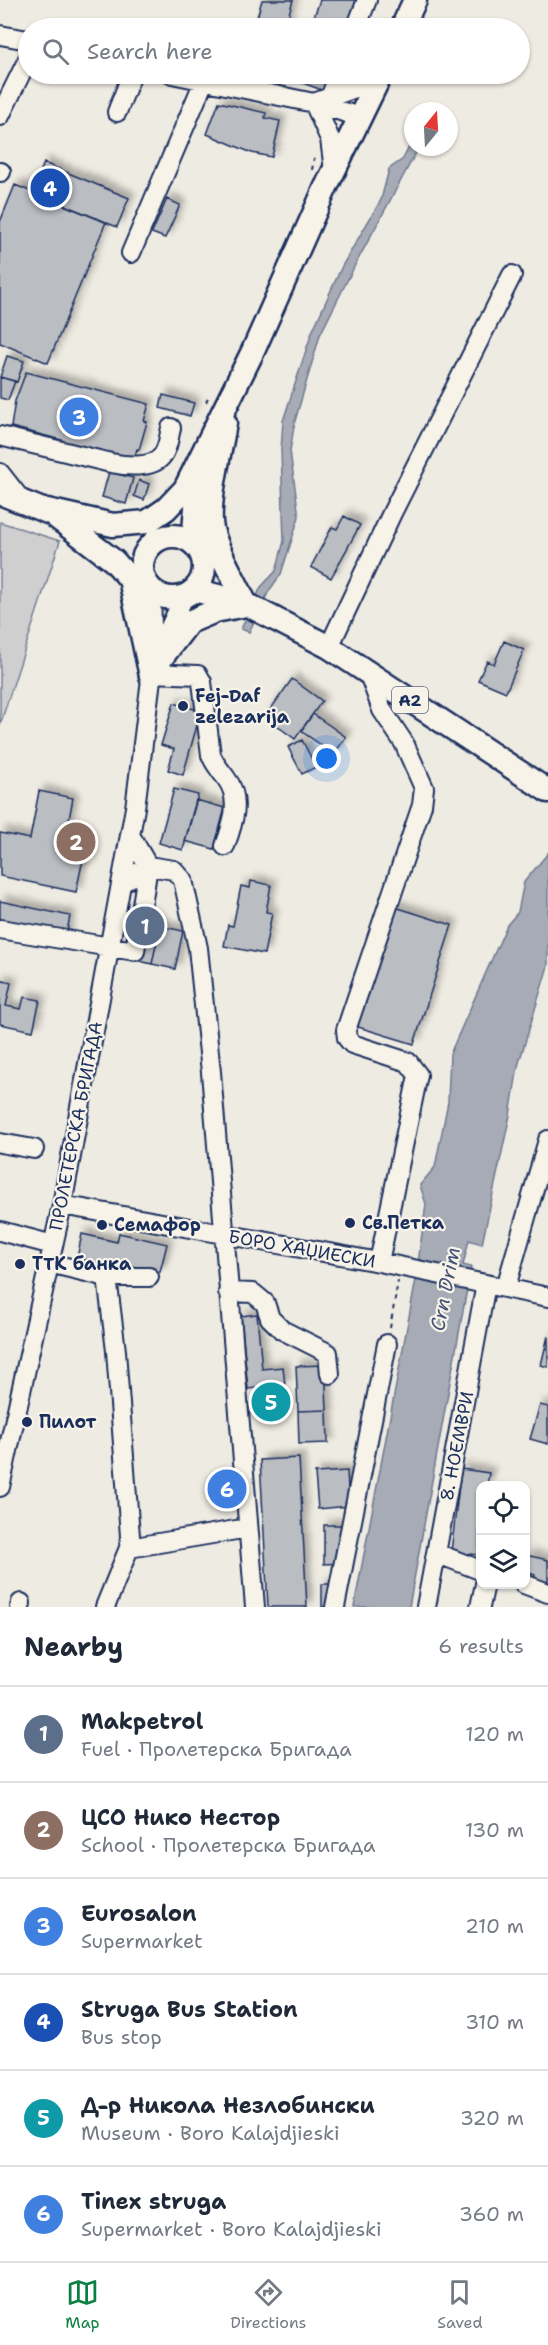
<!DOCTYPE html>
<meta charset="utf-8">
<style>
body{margin:0;font-family:"Shantell Sans",sans-serif;background:#f2f2f3;color:#1f2937}
.controls{position:absolute;right:18px;bottom:18px;display:grid;overflow:hidden;border-radius:12px;box-shadow:0 2px 4px #0004}
.controls button{width:54px;height:54px;display:grid;place-items:center;padding:0;border:0;border-bottom:2px solid #e0e1e3;background:#fff;color:#1f2937;font:30px sans-serif}
.compass{position:absolute;left:404px;top:102px;width:54px;height:54px;border-radius:50%;background:#fff;box-shadow:0 2px 4px #0004;rotate:18deg}
.you{position:absolute;left:327px;top:759px;width:21px;height:21px;margin:-15px;border:4px solid #fff;border-radius:50%;background:#1a73e8;box-shadow:0 0 0 9px #1a73e833}
.badge{display:grid;place-items:center;width:39px;height:39px;border-radius:50%;background:#0b8043;color:#fff;font-size:20px;font-weight:700}
.pin{position:absolute;translate:-50% -50%;border:3px solid #fff;box-shadow:0 2px 6px #0006}
.list{margin:0;padding:0;list-style:none}
h2{display:flex;justify-content:space-between;align-items:center;height:78px;margin:0;padding:0 24px;font-size:26px}
h2 small{font-size:20px;font-weight:400;color:#747a83}
.list li{display:grid;grid-template-columns:39px 1fr auto;gap:18px;align-items:center;box-sizing:border-box;height:96px;padding:0 24px;border-top:2px solid #e0e1e3}
.list b{display:block;font-size:22px;white-space:nowrap}
.list p{margin:0;font-size:20px;white-space:nowrap;color:#747a83}
.list em{font-size:20px;font-style:normal;color:#747a83}
.icon{flex:none;width:33px;height:33px;fill:none;stroke:currentColor;stroke-width:2;stroke-linecap:round;stroke-linejoin:round}
.map{position:relative;flex:none;width:548px;height:1607px;overflow:hidden}
.search{position:absolute;background:#fff;box-shadow:0 2px 4px #0004;left:18px;right:18px;top:18px;height:66px;display:flex;align-items:center;gap:15px;box-sizing:border-box;padding:0 21px;border-radius:33px;color:#747a83;font-size:22px}
.sheet{height:654px;background:#fff}
nav{display:flex;justify-content:space-around;align-items:center;box-sizing:border-box;height:84px;border-top:2px solid #e0e1e3;background:#fff;font-size:16px;color:#747a83}
nav a{display:grid;justify-items:center;gap:3px}
nav .on{color:#0b8043}
.map>svg:first-child{display:block}
.green{fill:#cfcfcf;stroke:#757f96;stroke-width:1.5}
.water{fill:#a6abb5;stroke:#6e7992;stroke-width:1.5}
.building{fill:#babdc2;stroke:#1b2f5e;stroke-width:1.5;filter:url(#shadow)}
.lines{fill:none;stroke-linecap:round;stroke-linejoin:round}
.minor-casing{stroke:#1b2f5e;stroke-width:22}
.major-casing{stroke:#1b2f5e;stroke-width:27}
.path{stroke:#1b2f5e;stroke-width:2;stroke-dasharray:4.5 4.5;stroke-linecap:butt}
.minor{stroke:#f7f3e8;stroke-width:18}
.major{stroke:#f7f3e8;stroke-width:22}
.poi-dot{fill:#1b2f5e;stroke:#f7f3e8;stroke-width:2}
.labels{text-anchor:middle;dominant-baseline:central;stroke-width:4.5;stroke-linejoin:round;paint-order:stroke}
.shield{fill:#f7f3e8;stroke:#5d6a87;stroke-width:1.5}
.shield-label{font-size:16px;font-weight:bold;fill:#1b2f5e}
.poi-label{font-size:18px;font-weight:bold;fill:#1b2f5e;stroke:#f7f3e8;text-anchor:start}
.street-label{font-size:18px;fill:#1b2f5e;stroke:#f7f3e8}
.water-label{font-size:20px;font-style:italic;fill:#455478;stroke:#f7f3e8}
</style>
<div class="map">
<svg width="548" height="1607" viewBox="0 0 548 1607">
<defs>
<filter id="shadow"><feDropShadow dx="5.5" dy="-5.5" stdDeviation="3" flood-color="#0004"/></filter>
</defs>
<rect width="100%" height="100%" fill="#eeebe2"/>
<filter id="ink" filterUnits="userSpaceOnUse"><feTurbulence type="fractalNoise" baseFrequency=".0167" numOctaves="2"/><feDisplacementMap in="SourceGraphic" scale="12" xChannelSelector="R" yChannelSelector="G"/><feConvolveMatrix kernelMatrix="1 2 1 2 8 2 1 2 1" color-interpolation-filters="sRGB"/></filter>
<g filter="url(#ink)">
<!-- green -->
<path class="green" d="M0 522 60 541 0 725Z"/>
<!-- water -->
<path class="water" d="M413 139V147H419L354 267 320 335 295 421 290 451 299 517 281 574 269 591 249 632 241 629 261 587 276 571 284 541 281 450 283 421 312 332 342 266 381 200 389 169 403 159Z
M548 853V966L518 1066 510 1115 482 1244 469 1240 463 1265 471 1267 409 1607H354L415 1285 426 1204 420 1185 435 1167 448 1102 450 1054 507 925 518 912 524 882Z"/>
<!-- building -->
<path class="building" d="M262 0H293L285 28H254Z
M320 0H364L353 28H310Z
M294 74H337L330 93 292 79Z
M219 102 266 113 265 118 280 121 272 157 252 153 207 134Z
M44 163 129 198 117 227 32 192Z
M15 185 106 222 48 363 0 343V222Z
M167 199 180 205 165 238 152 233Z
M7 356 24 361 17 382 0 377Z
M26 372 149 404 144 421 147 422 139 450 137 449 134 459 90 448V450L61 443 62 440 11 427 15 401Z
M0 377 15 381 8 400 0 398Z
M163 395 194 403 190 416 160 408Z
M109 472 133 478 126 504 102 497Z
M139 480 149 484 144 500 134 496Z
M344 516 360 525 331 578 311 567 332 527 337 529Z
M504 641 524 650 506 692 478 680 487 661 494 664Z
M292 679 322 701 295 739 265 717Z
M174 703 201 711 183 775 168 770 174 749 161 745Z
M313 714 346 737 334 754 301 731Z
M302 740 316 767 302 774 288 747Z
M174 789 198 795 183 850 159 843Z
M39 791 73 798 65 841 86 845 76 892 0 876V833L30 839Z
M196 800 225 808 214 849 185 841Z
M251 881 271 885 266 912 272 913 264 954 224 946 228 925 233 926 241 886 250 888Z
M0 901 70 916 66 937 0 923Z
M392 906 452 925 414 1044 355 1026Z
M131 920 160 926 152 964 123 957Z
M160 926 183 931 175 969 152 964Z
M0 980 11 983 6 1006 21 1009 24 997 40 1000 33 1031 0 1024Z
M119 1233 167 1244 160 1272 114 1262 113 1266 77 1258 82 1234 117 1242Z
M257 1314 262 1369 283 1367 285 1385 248 1389 241 1316Z
M548 1336V1367L541 1365Z
M325 1365 327 1410 298 1411 296 1366Z
M540 1405 548 1407V1444L530 1439Z
M327 1410 328 1443 299 1444 298 1411Z
M299 1458 307 1607H268L260 1460Z
M461 1469 489 1473 487 1486H480L479 1555 451 1552Z
M347 1471 349 1506 318 1509 315 1473Z
M324 1525H343V1563L324 1564Z
M526 1555 548 1560V1589L532 1584 535 1575 526 1572Z
M322 1584H332V1607H322Z"/>
<g class="lines">
<!-- minor casing -->
<g class="minor-casing">
<path id="minor" d="M356 28 367 0
M0 35 28 40
M172 74 314 103 360 117
M330 98 339 74
M117 112 132 74
M0 116 28 59
M334 170 330 139 314 103 358 87 380 74
M0 172H1
M131 253 204 81
M0 436 111 463C125 466 152 469 162 456 168 449 169 436 171 428
M0 473 22 501
M329 647 392 513 512 275
M159 650 185 595
M152 673 198 675 202 682 211 755C215 765 220 770 226 778 242 799 233 824 225 846
M369 674 382 710 404 743 424 788 422 805 346 1030 347 1038 352 1044 408 1062 418 1075 379 1262
M122 883 148 866 174 870 183 880 198 948 211 1072 255 1607
M0 929 135 951 148 866 130 835
M0 1143 34 1149
M62 1205 379 1262 548 1297
M0 1231 53 1245
M49 1263 107 1277H149
M506 1287 548 1140
M228 1292 253 1293 265 1303 270 1318 282 1330 328 1353 330 1374
M0 1487 62 1205 135 808 153 663 151 589
M129 1548 248 1528
M436 1553 480 1570
M524 1584 548 1593
M20 1607 21 1603
M105 1607 129 1548 130 1536 116 1351 107 1277
M335 1607 387 1344
M426 1607 486 1284
M480 1607 485 1584"/>
</g>
<!-- major casing -->
<g class="major-casing">
<path id="major" d="M402 28 415 0
M0 493 60 517
M47 510 113 525 147 522 166 509 185 489 253 351 325 189 381 74
M56 517 114 561 130 579 151 676
M142 567a31 31 0 1 1 62 0a31 31 0 1 1-62 0Z
M193 543 198 484
M194 590 242 602 329 647 548 791
M152 670 189 622 215 611 246 605C236 580 220 558 213 533 205 507 221 451 225 423"/>
</g>
<!-- path -->
<path class="path" d="M312 170 314 158
M206 402 209 395
M390 1328 398 1281"/>
<!-- minor -->
<use href="#minor" class="minor"/>
<!-- major -->
<use href="#major" class="major"/>
</g>
</g>
<!-- markers -->
<g class="poi-dot">
<circle cx="183" cy="706" r="6"/>
<circle cx="350" cy="1223" r="6"/>
<circle cx="102" cy="1225" r="6"/>
<circle cx="20" cy="1264" r="6"/>
<circle cx="27" cy="1422" r="6"/>
</g>
<g class="labels">
<!-- shield labels -->
<rect class="shield" x="392" y="687" width="36" height="26" rx="4.5"/>
<g class="shield-label">
<text x="410" y="700">A2</text>
</g>
<!-- poi labels -->
<g class="poi-label">
<text x="195" y="696">Fej-Daf<tspan x="195" dy="21">zelezarija</tspan></text>
<text x="362" y="1223">Св.Петка</text>
<text x="114" y="1225">Семафор</text>
<text x="32" y="1264">TTK банка</text>
<text x="39" y="1422">Пилот</text>
</g>
<!-- street labels -->
<g class="street-label">
<text transform="translate(76 1126) rotate(-79)">ПРОЛЕТЕРСКА БРИГАДА</text>
<text transform="translate(302 1249) rotate(10)">БОРО ХАЏИЕСКИ</text>
<text transform="translate(457 1446) rotate(-79)">8. НОЕМВРИ</text>
</g>
<!-- water labels -->
<g class="water-label">
<text transform="translate(445 1289) rotate(-79)">Crn Drim</text>
</g>
</g>
</svg>
<div class="controls">
<button><svg class="icon" aria-label="locate" viewBox="0 0 24 24"><circle cx="12" cy="12" r="6"/><path d="M12 2v4M12 18v4M2 12h4M18 12h4"/></svg></button>
<button><svg class="icon" aria-label="layers" viewBox="0 0 24 24"><path d="M12 4l9 5-9 5-9-5zM3 14l9 5 9-5"/></svg></button>
</div>
<svg class="compass" viewBox="-18 -18 36 36"><path d="M0-13l5 13h-10z" fill="#e53935"/><path d="M0 13l5-13h-10z" fill="#747a83"/></svg>
<div class="you"></div>
<div class="pin badge" style="left:145px;top:926px;background:#5c6f8a">1</div>
<div class="pin badge" style="left:76px;top:842px;background:#8d6e63">2</div>
<div class="pin badge" style="left:79px;top:417px;background:#3f7fe0">3</div>
<div class="pin badge" style="left:50px;top:188px;background:#1a4fb4">4</div>
<div class="pin badge" style="left:271px;top:1402px;background:#0f9aa8">5</div>
<div class="pin badge" style="left:227px;top:1489px;background:#3f7fe0">6</div>
<div class="search"><svg class="icon" aria-label="search" viewBox="0 0 24 24"><circle cx="10" cy="10" r="6"/><path d="M15 15l6 6"/></svg>Search here</div>
</div>
<section class="sheet">
<h2>Nearby<small>6 results</small></h2>
<ul class="list">
<li><span class="badge" style="background:#5c6f8a">1</span><div><b>Makpetrol</b><p>Fuel · Пролетерска Бригада</p></div><em>120 m</em></li>
<li><span class="badge" style="background:#8d6e63">2</span><div><b>ЦСО Нико Нестор</b><p>School · Пролетерска Бригада</p></div><em>130 m</em></li>
<li><span class="badge" style="background:#3f7fe0">3</span><div><b>Eurosalon</b><p>Supermarket</p></div><em>210 m</em></li>
<li><span class="badge" style="background:#1a4fb4">4</span><div><b>Struga Bus Station</b><p>Bus stop</p></div><em>310 m</em></li>
<li><span class="badge" style="background:#0f9aa8">5</span><div><b>Д-р Никола Незлобински</b><p>Museum · Boro Kalajdjieski</p></div><em>320 m</em></li>
<li><span class="badge" style="background:#3f7fe0">6</span><div><b>Tinex struga</b><p>Supermarket · Boro Kalajdjieski</p></div><em>360 m</em></li>
</ul>
</section>
<nav>
<a class="on"><svg class="icon" aria-label="map" viewBox="0 0 24 24"><path d="M3 6l6-2 6 2 6-2v14l-6 2-6-2-6 2zM9 4v14M15 6v14"/></svg>Map</a>
<a><svg class="icon" aria-label="directions" viewBox="0 0 24 24"><path d="M12 3l9 9-9 9-9-9zM9 14v-3h6M13 9l2 2-2 2"/></svg>Directions</a>
<a><svg class="icon" aria-label="saved" viewBox="0 0 24 24"><path d="M7 4h10v16l-5-4-5 4z"/></svg>Saved</a>
</nav>
